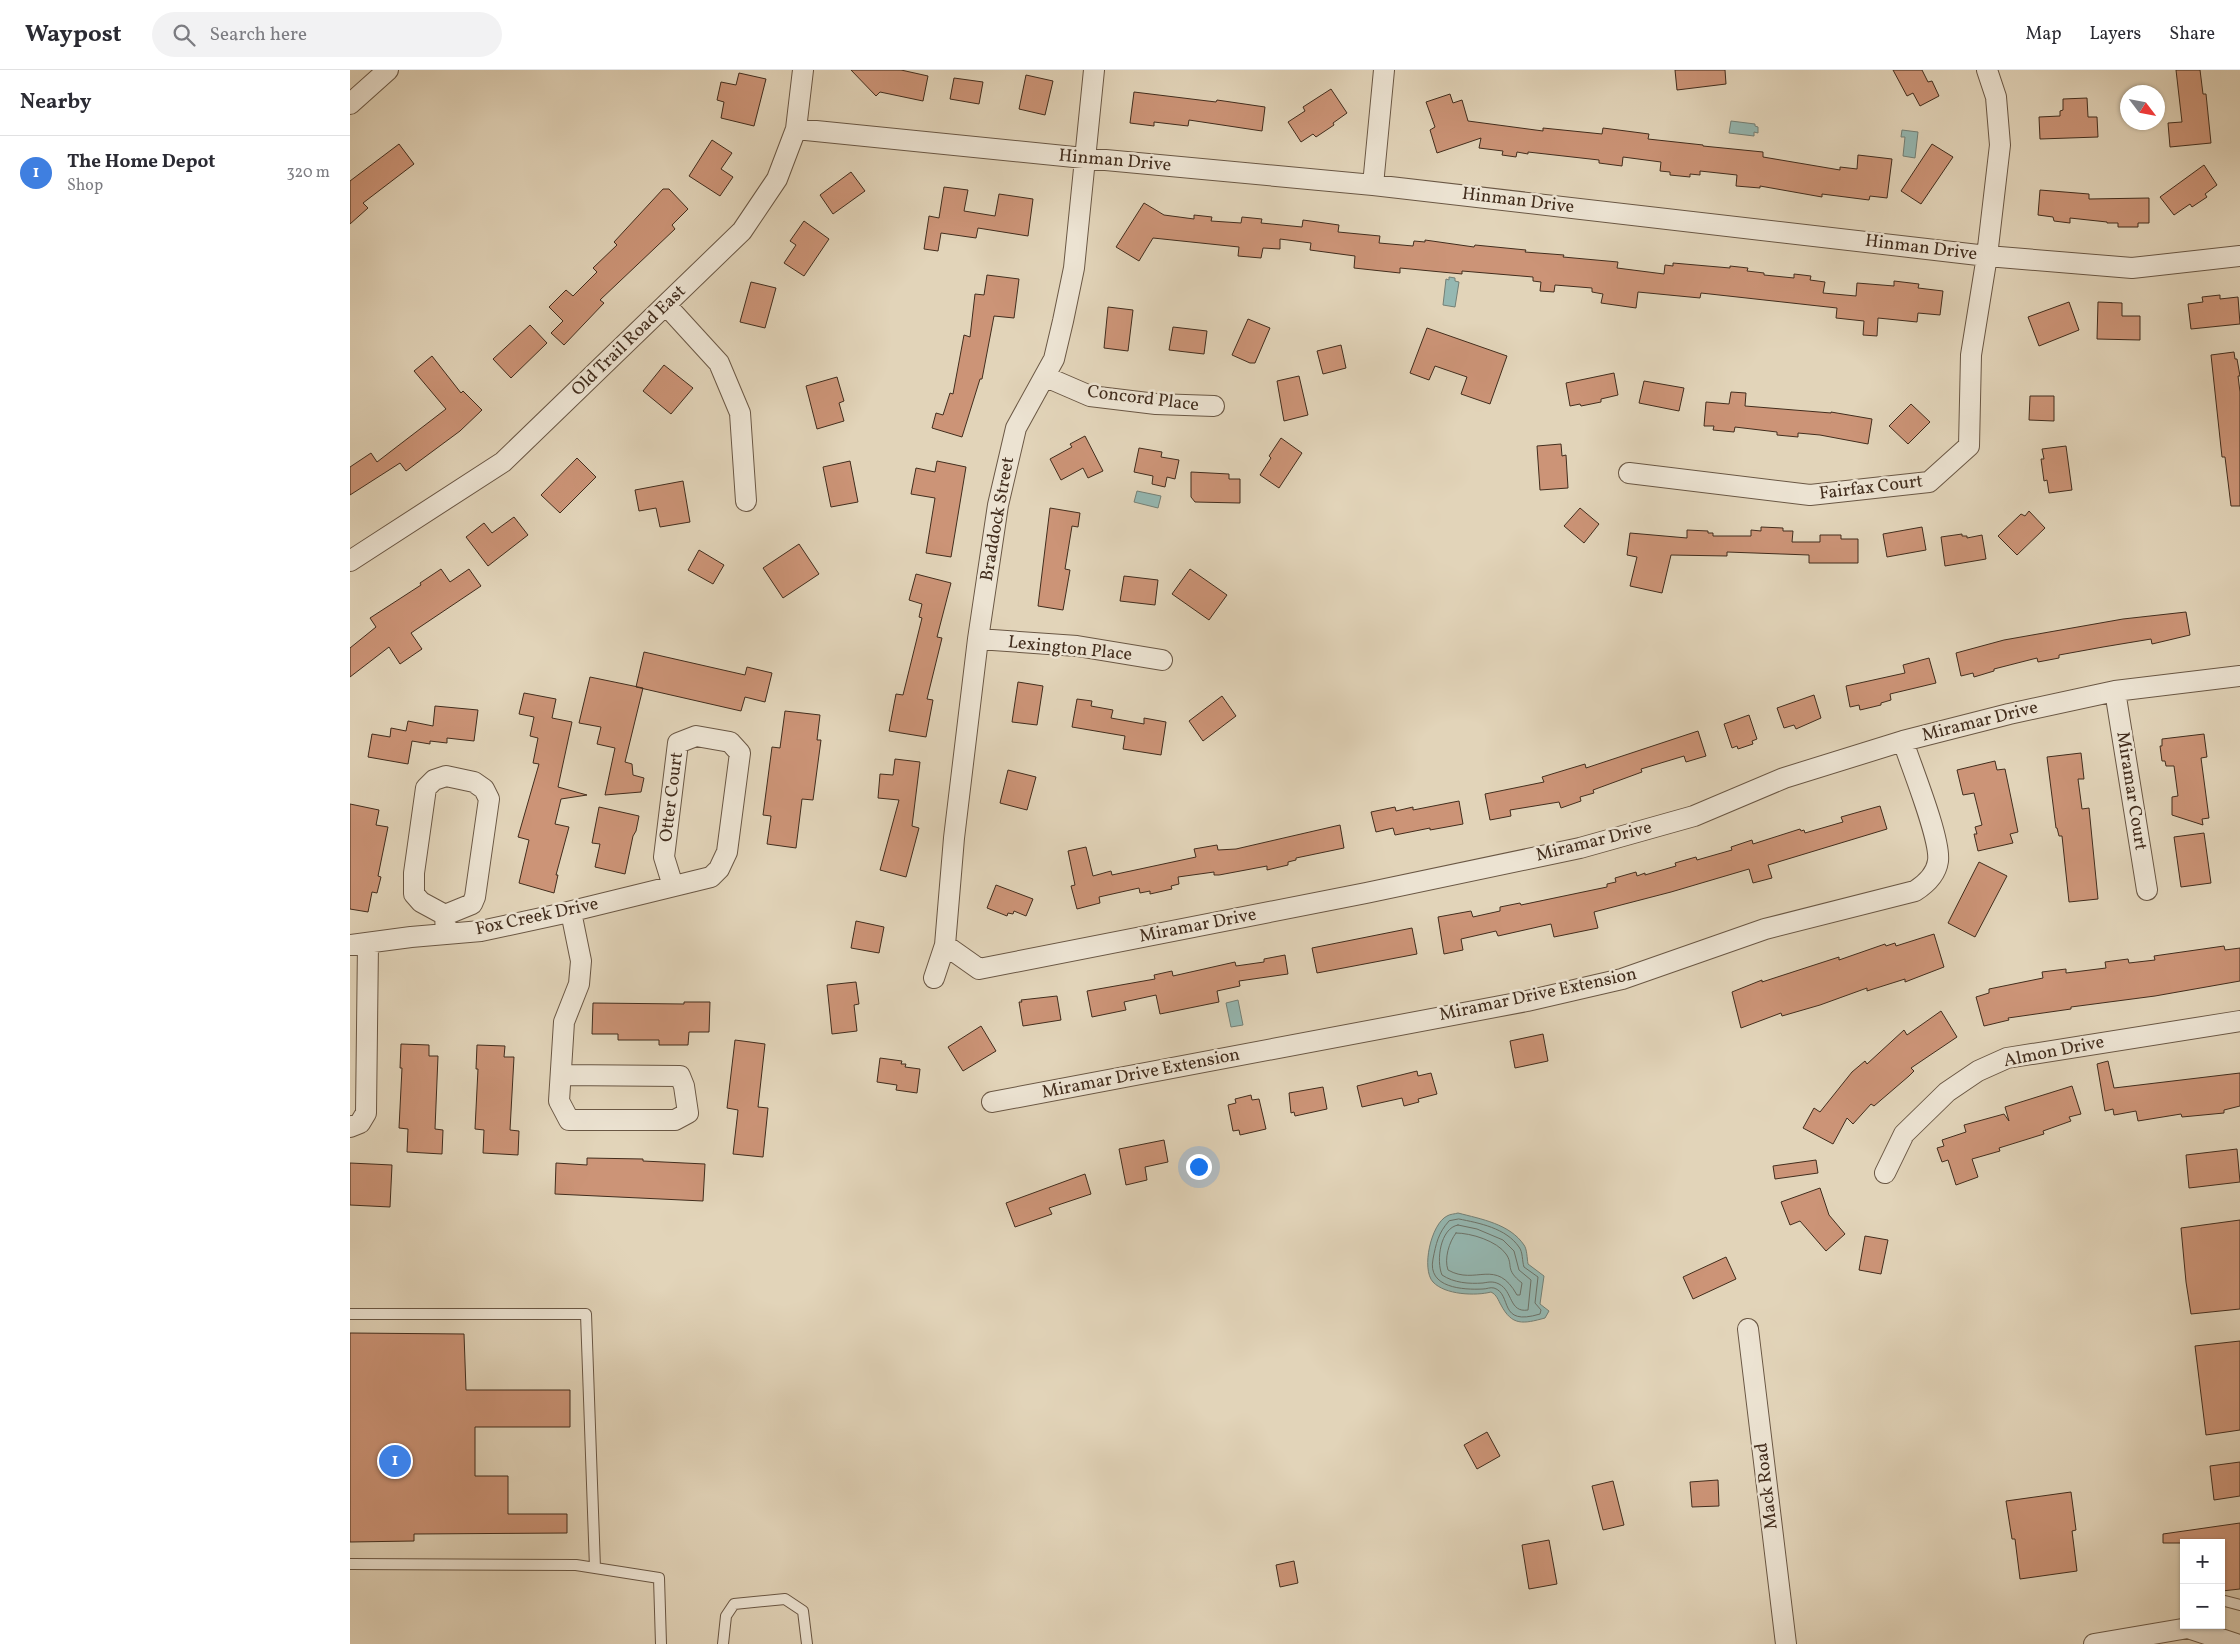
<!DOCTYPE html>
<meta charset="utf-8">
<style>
body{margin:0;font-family:Vollkorn,serif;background:#f2f2f3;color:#2b2b33}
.controls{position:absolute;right:15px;bottom:15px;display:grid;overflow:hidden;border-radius:0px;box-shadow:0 1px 4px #0004}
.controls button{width:45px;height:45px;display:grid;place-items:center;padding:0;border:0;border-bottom:1px solid #e1e1e2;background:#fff;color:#2b2b33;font:25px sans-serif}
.compass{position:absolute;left:1770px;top:15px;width:45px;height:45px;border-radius:50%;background:#fff;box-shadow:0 1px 4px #0004;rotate:122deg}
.you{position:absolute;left:848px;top:1096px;width:18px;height:18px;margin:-12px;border:4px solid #fff;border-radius:50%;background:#1a73e8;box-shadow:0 0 0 8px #1a73e833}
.badge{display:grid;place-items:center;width:32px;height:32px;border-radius:50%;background:#7c3aed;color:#fff;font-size:16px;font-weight:700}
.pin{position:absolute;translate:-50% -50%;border:2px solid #fff;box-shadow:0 1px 5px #0006}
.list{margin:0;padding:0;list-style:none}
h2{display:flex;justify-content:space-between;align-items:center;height:65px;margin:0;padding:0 20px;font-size:21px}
h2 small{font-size:16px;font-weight:400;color:#7c7c81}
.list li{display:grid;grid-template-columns:32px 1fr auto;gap:15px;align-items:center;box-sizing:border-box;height:75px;padding:0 20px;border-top:1px solid #e1e1e2}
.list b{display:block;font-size:19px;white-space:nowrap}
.list p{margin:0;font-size:16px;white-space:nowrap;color:#7c7c81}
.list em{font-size:16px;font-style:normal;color:#7c7c81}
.icon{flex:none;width:28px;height:28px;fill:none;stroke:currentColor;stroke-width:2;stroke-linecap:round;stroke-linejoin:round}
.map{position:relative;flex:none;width:1890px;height:1574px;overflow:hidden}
header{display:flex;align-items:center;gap:30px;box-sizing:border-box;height:70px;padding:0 25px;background:#fff;border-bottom:1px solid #e1e1e2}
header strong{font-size:24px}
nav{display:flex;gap:28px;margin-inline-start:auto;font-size:18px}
.search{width:350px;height:45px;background:#f2f2f3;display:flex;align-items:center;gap:12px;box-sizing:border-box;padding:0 18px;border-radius:28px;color:#7c7c81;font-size:19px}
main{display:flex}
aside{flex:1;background:#fff}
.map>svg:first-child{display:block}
.water{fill:#95b8b2;stroke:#748076}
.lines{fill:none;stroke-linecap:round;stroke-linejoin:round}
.shore{stroke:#6c7268;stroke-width:1}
.building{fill:#cc9477;stroke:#422d1d}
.service-casing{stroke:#6a5744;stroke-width:12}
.minor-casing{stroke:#6a5744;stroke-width:22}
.service{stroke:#ece3d2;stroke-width:10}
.minor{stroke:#ece3d2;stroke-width:20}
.labels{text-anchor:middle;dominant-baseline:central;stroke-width:5;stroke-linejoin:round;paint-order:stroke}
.street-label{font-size:18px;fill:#422d1d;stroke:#ece3d2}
</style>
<header>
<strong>Waypost</strong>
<div class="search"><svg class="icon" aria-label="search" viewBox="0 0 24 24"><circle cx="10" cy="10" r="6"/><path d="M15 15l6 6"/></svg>Search here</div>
<nav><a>Map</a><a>Layers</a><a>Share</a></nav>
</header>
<main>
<aside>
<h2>Nearby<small></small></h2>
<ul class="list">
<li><span class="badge" style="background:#3f7fe0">1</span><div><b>The Home Depot</b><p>Shop</p></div><em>320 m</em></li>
</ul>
</aside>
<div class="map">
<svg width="1890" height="1574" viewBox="0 0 1890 1574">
<rect width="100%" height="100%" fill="#e2d4b9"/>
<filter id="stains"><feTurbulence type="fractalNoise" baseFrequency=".004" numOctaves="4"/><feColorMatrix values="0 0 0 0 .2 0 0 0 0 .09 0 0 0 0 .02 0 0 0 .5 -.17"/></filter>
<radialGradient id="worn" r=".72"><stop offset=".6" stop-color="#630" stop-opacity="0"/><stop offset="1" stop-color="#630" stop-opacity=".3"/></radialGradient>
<!-- water -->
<path class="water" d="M1381 51 1405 54V56L1408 57V63L1404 62V66L1379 63Z
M1552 60 1568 62 1565 88 1553 86 1555 67H1551Z
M1099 207 1105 208V211L1109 212 1105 237 1093 235 1096 209 1099 210Z
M787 421 811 426 808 438 784 432Z
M888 930 893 955 881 957 876 933Z
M1108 1143C1131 1149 1160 1154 1174 1175 1177 1179 1177 1188 1178 1194L1194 1206 1190 1234 1199 1241 1195 1248C1173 1254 1162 1256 1151 1235 1148 1230 1147 1225 1141 1222 1126 1226 1095 1225 1083 1212 1071 1199 1081 1154 1097 1146 1100 1144 1105 1144 1108 1143Z"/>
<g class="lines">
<!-- shore -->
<path class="shore" d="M1109 1149C1129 1153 1156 1158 1169 1177 1173 1182 1172 1191 1174 1197L1188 1207 1185 1233 1191 1240 1190 1244C1147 1257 1163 1224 1144 1218 1140 1217 1137 1219 1133 1219 1113 1220 1077 1218 1083 1189 1086 1174 1088 1163 1099 1151Z
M1108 1155 1127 1159 1153 1170 1164 1181 1169 1200 1181 1210 1178 1240C1159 1243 1163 1221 1149 1214 1143 1211 1139 1212 1133 1213 1119 1214 1104 1213 1092 1205 1086 1191 1090 1158 1108 1155Z
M1106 1163C1121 1163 1147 1171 1156 1184 1164 1195 1154 1199 1172 1213L1170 1225H1167C1146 1187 1126 1216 1098 1200 1094 1189 1099 1172 1106 1163Z"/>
</g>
<!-- building -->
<path class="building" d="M501 0H551L578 6 573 31 530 22 526 26Z
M1325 0H1375L1376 14 1327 20Z
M1543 0H1572L1578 12 1582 11 1589 26 1570 36 1563 23 1557 26Z
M1826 0H1850L1853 24H1856L1861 73 1820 77 1818 53 1832 52Z
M389 3 416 9 404 56 371 48 374 32 367 30 371 12 386 15Z
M676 5 703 11 695 45 669 39Z
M604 8 633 12 629 34 600 29Z
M981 19 997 43 983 53 984 55 966 67 963 64 951 72 938 52 955 41 953 37Z
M784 22 866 32 867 30 915 37 912 61 839 50 838 56 804 52V56L780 53Z
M1100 24 1103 33 1112 30 1118 51 1193 61V58L1252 64 1253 58 1299 64 1298 69 1353 75V76L1413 82V87L1490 100V97L1507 99 1508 85 1542 89 1537 128 1520 126 1519 130 1472 124V127L1410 116V118L1386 116 1387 105 1350 101V105L1340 104V107L1320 105V102L1310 101 1311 92 1273 87 1272 96 1249 93V90L1178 82V84L1167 82 1166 87 1152 85 1153 81 1129 78 1131 68 1087 83 1080 60 1085 57 1076 32Z
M1737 28 1738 47H1747L1748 67 1690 69 1689 47 1710 46V41L1713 40V29Z
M362 70 382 83 371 99 383 107 370 126 339 106Z
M49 74 64 94 13 133 18 138 0 154V111Z
M1582 74 1603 87 1571 134 1551 121Z
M1854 95 1867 115 1855 124 1857 127 1842 137 1840 134 1824 145 1810 127Z
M501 102 515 121 483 144 470 125Z
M594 117 618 120 614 141 645 146 649 124 683 129 678 166 628 158 626 168 591 163 588 181 574 179 579 146 589 148Z
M313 119H319L338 139 322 155 325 159 250 230 254 233 214 275 201 263 213 251 199 237 216 220 223 226 247 202 243 198 267 175 264 172Z
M1690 120 1739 124V129L1799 128V153H1788V157H1768V153H1757V152L1720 148V153L1704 151 1703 147 1688 145Z
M794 133 814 145 844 149V145L862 147 861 151 891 153 892 147 912 149 911 153 952 157 953 150 989 155 988 162 1030 166 1029 173 1063 176 1064 171 1075 172V170L1124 177 1125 175 1176 180 1175 182 1214 185 1213 187 1268 192 1267 198 1314 204 1315 195 1323 196V193L1380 198V196L1398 198 1397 201 1414 203V205L1444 208V204L1461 206 1460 210 1475 212 1473 223 1506 226 1507 213 1544 216V211L1569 214 1568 218 1593 221 1590 245 1568 243 1567 252 1528 248 1527 266 1513 265 1514 251 1486 248 1487 238 1351 223 1350 228 1288 222 1286 238 1251 233 1253 224 1242 222V218L1205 215 1204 222 1190 221 1191 212 1183 211V207L1112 201V204L1050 198V203L1004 198 1005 186 960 180 961 173 930 169V179L913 178 911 188 888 186 889 177 803 168 789 191 766 177Z
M454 151 479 169 454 206 434 193 446 175 440 171Z
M637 205 669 209 664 248 644 246 632 309H630L612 367 582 358 586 343 593 345 600 323 603 324 614 265 620 267 625 224 634 225Z
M401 212 426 218 415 258 390 252Z
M1870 225V229L1888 227 1890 254 1841 259 1838 234 1853 232 1852 227Z
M1719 232 1729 260 1689 276 1678 247Z
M1748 232 1772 233V246H1790V270L1747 269Z
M758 237 783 240 778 281 754 278Z
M898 249 920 258 905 293H900L882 285Z
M180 255 197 273 161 308 143 289Z
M823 257 857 261 854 284 819 280Z
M1077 258 1157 286 1140 334 1111 324 1117 307 1085 296 1079 310 1060 303Z
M991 275 996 298 973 304 967 281Z
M1884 282 1885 289H1887L1890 306H1888L1890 322V436H1881L1875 387H1872L1861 285Z
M82 286 111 323 113 321 132 340 110 361 56 401 50 393 0 425V397L21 383 27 392 96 339 64 301Z
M314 295 343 318 321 344 293 321Z
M1264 303 1268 325 1251 329V332L1231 336 1230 334 1220 336 1216 313Z
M949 306 958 345 934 351 927 311Z
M487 307 494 331 489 333 494 351 467 359 456 316Z
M1294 311 1334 318 1329 341 1289 333Z
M1381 322 1396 323 1395 336 1481 343V342L1522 349 1518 374 1470 365 1448 363V367L1427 365V362L1385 357 1384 362 1363 360 1364 356H1354L1356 332 1379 334Z
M1680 326H1704V351L1679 350Z
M1561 334 1580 352 1558 374 1539 356Z
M735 366 753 401 738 408 733 398 711 410 700 389 722 377 720 374Z
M931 368 952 383 929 418 910 405 921 388 919 386Z
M1211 374 1212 386 1216 385 1218 418 1190 420 1187 376Z
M1716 376 1722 420 1699 423 1697 410 1694 411 1691 389H1694L1692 379Z
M789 378 812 382 811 387 829 390 825 409 817 407 815 417 802 414 803 406 784 402Z
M227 388 246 407 210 443 191 425Z
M500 391 508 432 481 437 473 397Z
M587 391 616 397 601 487 576 483 585 428 561 424 566 398 585 402Z
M841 402 879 404V409H890V433L845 432 841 427Z
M333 411 340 452 310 457 306 438 289 441 285 420Z
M700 438 730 443 728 457 722 456 715 499 720 500 713 540 688 536Z
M1230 438 1249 454 1234 473 1214 456Z
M1679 441 1695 458 1667 485 1648 466 1671 444 1675 446Z
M164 447 178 465 138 496 116 467 134 453 142 463Z
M1411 457 1433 458V461H1443L1442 472H1470V465H1491V469H1508V493H1459V485L1377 482V486L1321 485 1312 523 1280 516 1287 487 1277 485 1280 463 1337 468V460L1358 461V463H1363V466H1401V460L1411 461Z
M1572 457 1576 480 1537 487 1533 464Z
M1612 464V466H1617V468L1632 465 1636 489 1595 496 1591 467Z
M449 474 469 504 433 528 413 498Z
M349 480 374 495 363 514 338 500Z
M91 499 100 512 119 499 131 516 61 563 72 579 50 594 39 577 0 607V578L26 557 20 548 71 515 70 513Z
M840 499 877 525 859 550 822 524Z
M566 504 601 513 587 567 592 568 577 629 583 630 576 667 539 661 546 624 553 625 572 548 569 547 572 534 559 530Z
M774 506 808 510 805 535 770 531Z
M1836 542 1840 565 1802 574 1801 569 1753 577 1709 585V588L1688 592 1687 588 1644 599V601L1624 607 1623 603 1611 606 1606 583 1654 570 1773 549Z
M294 582 395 605 397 597 422 603 415 632 395 627 391 641 286 617Z
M1579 588 1586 613 1540 624 1541 630 1531 633V635L1510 640 1509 635 1500 637 1496 616 1555 603 1553 595Z
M240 607 293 618 275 692 282 694 283 705 294 708 291 722 255 725 265 678 247 674 251 657 229 653Z
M668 612 693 616 687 655 662 652Z
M174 623 206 629 202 648 222 652 208 717 237 725 211 729 205 754 219 757 206 805H208L204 823 169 813 179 770 168 767 189 694 183 693 188 668 180 666 184 647 169 644Z
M1464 625 1471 648 1446 659 1444 655 1434 658 1427 638Z
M872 626 886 646 853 671 839 651Z
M727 629 742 631 741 636 763 640 761 648 794 654V648L816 652 811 685 773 679 775 666 722 657Z
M85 636 128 640 124 671 97 668V673L80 671V674L62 671 58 694 18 687 22 664 40 667 41 658 56 661 58 651 83 656Z
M435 641 470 645 467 670H471L463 730 452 729 446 778 417 774 421 746 413 745 422 677 430 678Z
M1399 645 1407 669 1402 671 1403 674 1388 679 1387 676 1382 678 1374 654Z
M1348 661 1356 686 1336 692 1334 686 1291 699 1292 702 1243 720 1244 723 1230 727 1231 731 1211 738 1209 732 1160 740 1161 746 1140 750 1135 724 1194 712 1192 707 1235 694 1236 698Z
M1854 664 1857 687 1851 688 1859 748 1852 749 1853 755 1822 745V727L1828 726 1824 696H1816L1815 691H1812L1810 676H1812V669Z
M1731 683 1734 709H1728L1732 739 1739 738 1748 829 1719 832 1712 766H1709L1707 758H1706L1697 687Z
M545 689 570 692 562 756 569 758 556 807 530 800 549 730 528 728 530 704 543 705Z
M1645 691 1647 700 1655 699 1668 762 1660 764 1663 773 1628 781 1624 764H1627L1625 757 1632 755 1624 723 1613 725 1607 700Z
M658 700 686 707 677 740 650 733Z
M1109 731 1113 754 1080 760V758L1045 765 1043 758 1026 762 1021 742 1045 737 1046 741 1063 737V740Z
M0 734 29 740 26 755 38 757 28 806 31 807 27 823 22 822 18 842 0 839Z
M1530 736 1537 759 1418 795 1422 808 1403 813 1399 799 1321 822 1244 842 1248 858 1204 867 1201 854 1148 866 1146 861 1111 869 1113 880 1094 884 1088 847 1121 841 1123 847 1150 841V837L1170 833 1171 835 1257 817V814L1266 812 1265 808 1286 802 1287 806 1295 803V805L1326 796 1325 793 1346 787 1347 790 1382 780 1381 777 1402 770 1403 774 1450 759 1451 761 1454 760 1455 763 1493 752 1491 747Z
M249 737 289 746 286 761 283 766 275 804 245 797 250 774 242 773Z
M990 755 994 778 946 788V790L938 792V795L917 800V796L869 805H864V802L828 807 829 814 821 816 822 819 800 824V821L790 823 789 818 749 827 750 833 727 839 721 816 725 815 718 781 736 777 743 806 761 801 762 805 846 787 844 779 867 775 868 780 886 779Z
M1854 763 1861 813 1831 817 1824 767Z
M1629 792 1657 806 1625 867 1598 853Z
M646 815 683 829 676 846 664 841 663 844 658 843 657 846 637 838Z
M506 851 534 857 529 883 501 878Z
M1062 858 1067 884 967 903 962 878Z
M1584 864 1594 897 1555 912V909L1517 921V918L1470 935 1432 946 1431 943 1391 958 1382 922 1412 910V912L1489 887V890L1535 874 1536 876 1545 873 1546 876Z
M1874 876 1875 880 1890 878V911L1805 926 1721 937V939L1658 948 1659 950 1634 956 1626 927 1639 923V919L1693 908 1692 902 1716 899V903L1756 898 1755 892 1778 889 1779 893 1805 890 1804 886Z
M935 885 938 904 889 911 890 916 867 921 869 932 810 944 806 925 774 932 776 940 742 947 737 921 805 909 804 905 822 901 823 906 885 892 886 896 914 892V889Z
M506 912 509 934 504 935 507 961 482 964 477 915Z
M707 926 711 950 673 956 669 932H672L671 930Z
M334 932H360L359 962H339L338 975H309V970H268V964H242L243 933 334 934Z
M1591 941 1607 967 1561 998 1564 1001 1559 1006 1524 1036 1521 1034 1503 1054 1497 1048 1483 1074 1453 1058 1464 1038 1470 1042 1502 1002 1515 991 1517 994 1554 960 1557 965Z
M631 956 646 981 613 1001 598 977Z
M1193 964 1198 991 1165 998 1160 971Z
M385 970 415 974 408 1037 418 1038 413 1087 383 1084 388 1040 377 1038Z
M51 974 79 975V986H88L85 1059 93 1060 92 1084 57 1082 58 1059 49 1058 52 998H50Z
M127 975 155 976 154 987H164L160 1060 169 1061 168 1085 133 1083 134 1060 125 1059 128 999H126Z
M530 988 552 991 551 994H556L555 997 570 999 567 1023 546 1020 547 1015 527 1012Z
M1758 991 1764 1018 1890 1003V1036L1874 1040V1043L1832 1047 1831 1044 1788 1051 1786 1041 1764 1045 1763 1039 1755 1041 1747 994Z
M1067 1001 1068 1006 1081 1003 1087 1024 1068 1029 1069 1032 1054 1036 1052 1028 1012 1037 1007 1016Z
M1722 1016 1731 1044 1719 1047 1721 1051 1693 1061 1694 1064 1649 1078 1650 1081 1622 1089 1628 1107 1606 1115 1598 1090 1592 1092 1587 1078 1594 1076 1592 1070 1616 1062 1614 1055 1654 1044 1659 1051 1655 1037Z
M973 1017 977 1039 945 1046 944 1042 941 1043 939 1023Z
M901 1025 902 1030 909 1029 916 1059 890 1065 889 1060 883 1061 878 1035 886 1033 885 1029Z
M814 1070 818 1092 795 1097 797 1110 776 1115 769 1079Z
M1887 1079 1890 1112 1839 1118 1836 1085Z
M237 1088 293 1089V1091L355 1094 353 1131 205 1124 206 1093 237 1095Z
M1466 1090 1468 1103 1425 1109 1423 1096Z
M0 1093 42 1095 40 1137 0 1135Z
M735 1104 741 1124 699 1138 702 1144 665 1157 656 1133Z
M1470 1118 1479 1145 1495 1164 1476 1181 1450 1151 1440 1155 1431 1132Z
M1890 1150V1239L1841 1244 1836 1212 1831 1158Z
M1515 1166 1538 1170 1531 1204 1509 1200Z
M1376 1187 1386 1209 1343 1229 1333 1207Z
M0 1263 114 1264 116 1320H220V1357H125V1406H158V1444H217V1463L64 1464V1471L0 1472Z
M1890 1271V1360L1856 1365 1845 1276Z
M1137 1362 1150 1386 1127 1399 1114 1375Z
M1890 1392V1426L1864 1430 1860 1396Z
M1368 1410 1369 1436 1342 1437 1340 1412Z
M1263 1411 1274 1455 1253 1460 1242 1416Z
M1721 1422 1726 1460 1722 1461 1727 1501 1670 1509 1665 1469H1662L1656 1431Z
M1890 1453V1519L1872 1521 1871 1473H1813V1464Z
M1199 1470 1207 1514 1179 1519 1172 1475Z
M944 1491 948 1513 930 1517 926 1495Z"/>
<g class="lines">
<!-- service casing -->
<g class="service-casing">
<path id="service" d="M0 1244H236L245 1498
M0 1494 226 1495 309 1508 311 1574
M1871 1530 1890 1535
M373 1574 376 1546 384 1534 435 1529 453 1541 457 1574"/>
</g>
<!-- minor casing -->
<g class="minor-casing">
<path id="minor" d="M0 34 38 0
M446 59 734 88 1023 115 1637 186 1782 198 1890 186
M1023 115 1034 0
M316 235 369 293 390 343 396 431
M696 307 740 326 806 334 864 336
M1279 403 1460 425 1579 412 1619 376 1621 285 1637 186 1650 75 1646 27 1637 0
M0 491 153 392 392 161 427 109 446 59 453 0
M628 569 727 576 812 590
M1765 621 1797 820
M95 845 122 834 125 827 139 729 134 719 124 712 96 706 84 710 76 718 64 803V824L71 832 95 845 96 864
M0 875 61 867 131 861 210 844 361 807 369 799 377 782 390 683 380 672 346 666 328 673 314 787 323 816
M595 875 629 899 1016 823 1230 778 1344 746 1434 708 1553 671 1659 644 1765 621 1890 606
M584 908 595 875 604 768 628 569 648 435 666 358 704 289 713 251 724 198 744 0
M211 1005 330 1006 334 1016 338 1043 325 1050H219L209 1031 214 952 229 914 231 891 221 842
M642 1032 1177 931 1272 909 1415 859 1565 821C1576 814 1586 805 1588 791 1591 769 1561 696 1553 671
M0 1057 10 1053 16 1043 18 873
M1535 1103 1554 1064 1597 1022 1628 1001 1657 988 1890 951
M1398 1259 1436 1574
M1744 1574 1838 1558 1886 1574"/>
</g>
<!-- service -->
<use href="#service" class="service"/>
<!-- minor -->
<use href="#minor" class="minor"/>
</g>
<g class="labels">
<!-- street labels -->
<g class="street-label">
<text transform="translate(765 91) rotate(5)">Hinman Drive</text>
<text transform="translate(1168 131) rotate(7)">Hinman Drive</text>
<text transform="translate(1571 178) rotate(7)">Hinman Drive</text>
<text transform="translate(279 271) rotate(-44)">Old Trail Road East</text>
<text transform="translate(793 329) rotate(7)">Concord Place</text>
<text transform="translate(1521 418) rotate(-7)">Fairfax Court</text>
<text transform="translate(648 449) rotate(-80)">Braddock Street</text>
<text transform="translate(720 579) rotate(6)">Lexington Place</text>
<text transform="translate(1630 652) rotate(-14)">Miramar Drive</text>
<text transform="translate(1781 721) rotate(81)">Miramar Court</text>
<text transform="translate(322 727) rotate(-83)">Otter Court</text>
<text transform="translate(1244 772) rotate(-14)">Miramar Drive</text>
<text transform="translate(187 847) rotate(-12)">Fox Creek Drive</text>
<text transform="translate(848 856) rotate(-11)">Miramar Drive</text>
<text transform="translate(1188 925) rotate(-12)">Miramar Drive Extension</text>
<text transform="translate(1704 982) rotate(-11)">Almon Drive</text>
<text transform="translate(791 1004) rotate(-11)">Miramar Drive Extension</text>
<text transform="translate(1417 1416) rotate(-97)">Mack Road</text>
</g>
</g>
<rect width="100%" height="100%" filter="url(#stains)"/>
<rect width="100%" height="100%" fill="url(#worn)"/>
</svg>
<div class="controls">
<button>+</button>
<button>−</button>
</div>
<svg class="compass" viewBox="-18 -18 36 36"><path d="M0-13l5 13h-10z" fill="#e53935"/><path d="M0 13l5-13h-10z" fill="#7c7c81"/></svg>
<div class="you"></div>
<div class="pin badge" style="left:45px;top:1391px;background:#3f7fe0">1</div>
</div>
</main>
